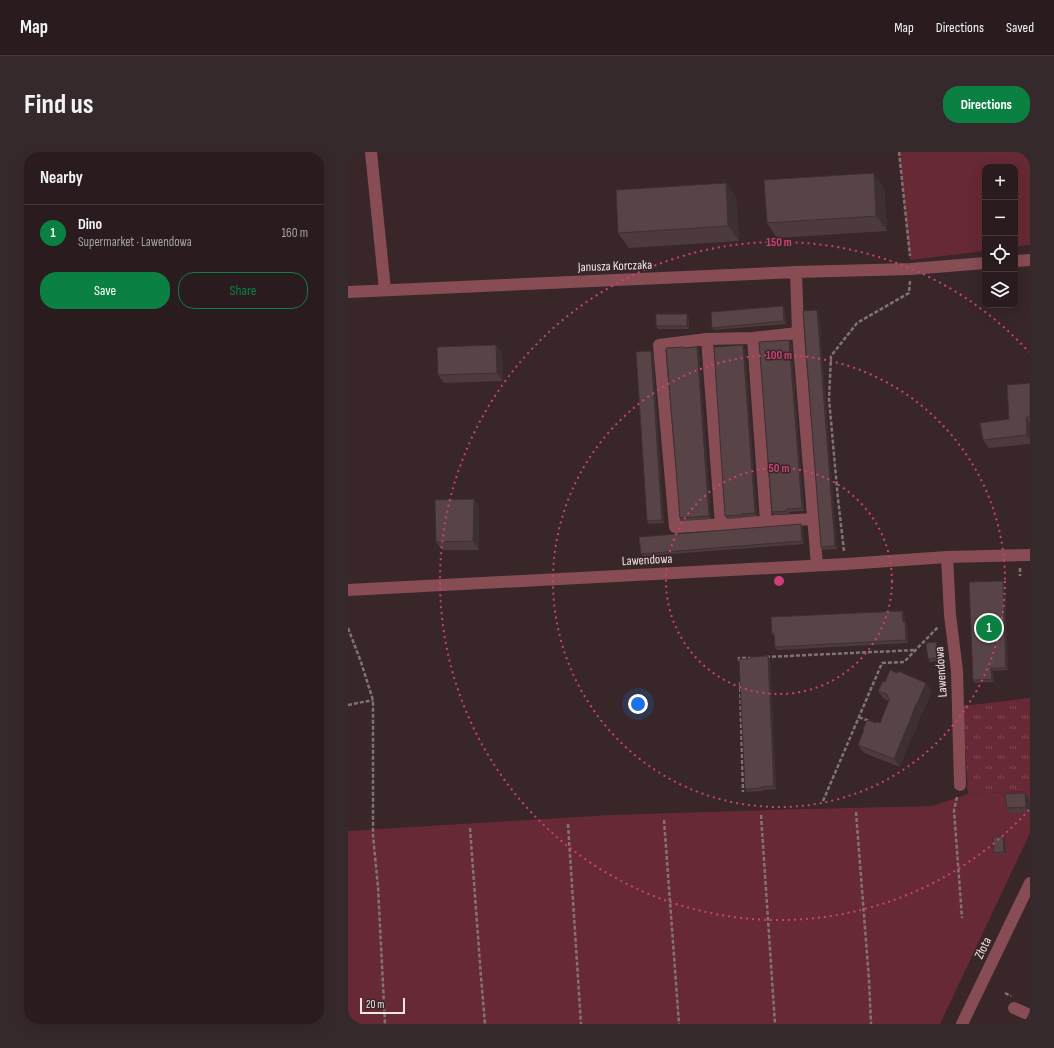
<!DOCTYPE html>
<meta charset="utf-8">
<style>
body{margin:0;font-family:"Sofia Sans Condensed",sans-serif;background:#36292b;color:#f1f3f6}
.controls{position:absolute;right:12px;top:12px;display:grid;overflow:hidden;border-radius:8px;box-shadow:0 4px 16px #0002}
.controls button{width:36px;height:36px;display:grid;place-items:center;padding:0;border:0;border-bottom:1px solid #463a3c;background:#2a1c1e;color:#f1f3f6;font:20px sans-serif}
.scale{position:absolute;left:12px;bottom:10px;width:45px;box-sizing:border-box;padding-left:4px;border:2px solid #f1e5e6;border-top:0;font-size:11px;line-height:14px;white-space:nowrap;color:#f1e5e6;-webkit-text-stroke:3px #382628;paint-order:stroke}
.you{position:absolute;left:290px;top:552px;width:14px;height:14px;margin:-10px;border:3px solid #fff;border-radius:50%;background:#1a73e8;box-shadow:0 0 0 6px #1a73e833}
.badge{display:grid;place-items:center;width:26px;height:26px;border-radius:50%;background:#0b8043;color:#fff;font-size:13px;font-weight:700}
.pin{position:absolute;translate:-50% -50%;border:2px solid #fff;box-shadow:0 1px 4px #0006}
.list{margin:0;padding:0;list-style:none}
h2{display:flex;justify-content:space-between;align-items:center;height:52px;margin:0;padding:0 16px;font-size:17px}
h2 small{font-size:13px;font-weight:400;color:#a5a1a4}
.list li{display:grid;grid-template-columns:26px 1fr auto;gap:12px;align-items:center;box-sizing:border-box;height:56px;padding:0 16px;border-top:1px solid #463a3c}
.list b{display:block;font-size:15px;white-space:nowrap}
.list p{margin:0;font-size:13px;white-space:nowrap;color:#a5a1a4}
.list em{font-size:13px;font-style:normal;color:#a5a1a4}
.actions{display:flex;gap:8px;padding:12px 16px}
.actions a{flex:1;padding:9px 0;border:1px solid #0b8043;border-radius:16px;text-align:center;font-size:14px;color:#0b8043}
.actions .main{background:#0b8043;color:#fff}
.icon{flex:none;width:22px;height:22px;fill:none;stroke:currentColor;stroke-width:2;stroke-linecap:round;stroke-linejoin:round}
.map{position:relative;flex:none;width:682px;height:872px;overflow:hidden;border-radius:16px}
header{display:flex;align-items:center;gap:24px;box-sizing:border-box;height:56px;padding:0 20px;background:#2a1c1e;border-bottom:1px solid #463a3c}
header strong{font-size:19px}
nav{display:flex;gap:22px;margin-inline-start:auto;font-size:14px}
.intro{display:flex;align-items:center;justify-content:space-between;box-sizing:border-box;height:96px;padding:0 24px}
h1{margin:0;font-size:28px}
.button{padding:10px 18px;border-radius:16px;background:#0b8043;color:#fff;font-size:14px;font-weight:700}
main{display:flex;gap:24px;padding:0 24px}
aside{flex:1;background:#2a1c1e;border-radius:16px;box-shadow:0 4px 16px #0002}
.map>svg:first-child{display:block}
.grass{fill:url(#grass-tufts)}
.green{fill:#662935}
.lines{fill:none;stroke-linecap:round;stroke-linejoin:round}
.path{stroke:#827274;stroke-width:2.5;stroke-dasharray:4 2;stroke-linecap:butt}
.minor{stroke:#884c55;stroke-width:12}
.wall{fill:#4c3a3d}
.shaded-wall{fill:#3e3032}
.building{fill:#584447;stroke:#3e3032}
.ring{fill:none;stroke:#cb4177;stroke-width:2;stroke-dasharray:2 4}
.labels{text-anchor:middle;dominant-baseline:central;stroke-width:3;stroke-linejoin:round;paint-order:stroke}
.street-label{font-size:13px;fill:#f1e5e6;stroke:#382628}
.centre{fill:#cb4177;stroke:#382628;stroke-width:2}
.ring-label{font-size:12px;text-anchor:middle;font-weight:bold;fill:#cb4177;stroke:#382628;stroke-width:3;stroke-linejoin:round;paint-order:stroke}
</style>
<header>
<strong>Map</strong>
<nav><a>Map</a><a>Directions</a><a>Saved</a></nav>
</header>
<div class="intro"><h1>Find us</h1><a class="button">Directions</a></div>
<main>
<aside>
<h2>Nearby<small></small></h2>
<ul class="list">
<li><span class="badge">1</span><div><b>Dino</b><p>Supermarket · Lawendowa</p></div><em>160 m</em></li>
</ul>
<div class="actions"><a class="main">Save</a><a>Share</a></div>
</aside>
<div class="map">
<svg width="682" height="872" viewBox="0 0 682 872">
<defs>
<pattern id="grass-tufts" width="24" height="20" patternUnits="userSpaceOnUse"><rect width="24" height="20" fill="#662935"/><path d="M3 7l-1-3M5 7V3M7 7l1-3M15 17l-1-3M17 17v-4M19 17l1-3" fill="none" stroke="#7c4852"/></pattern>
</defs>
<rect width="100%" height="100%" fill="#382628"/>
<!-- grass -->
<path class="grass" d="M682 546V639L620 642 615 554Z"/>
<!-- green -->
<path class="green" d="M551 0H682V93L667 95V15H637V99L562 108Z
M682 639V681L592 872H0V679L262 663 459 657 584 654 620 642Z"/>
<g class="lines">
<!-- path -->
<path class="path" d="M551 0 562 104
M496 399 490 347 481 247 483 204 509 171 561 141 562 129
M672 416V424
M0 476 13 510 25 548V684L30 735 37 872
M418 505 568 498
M391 509V506H403
M392 530 395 640
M0 553 25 548
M511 565 521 569
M609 645 606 658 614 766
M475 649 534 511 556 510 590 475
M508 660 521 828 523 872
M413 663 427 872
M316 668 331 872
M220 672 233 872
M122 676 133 825 137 872
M657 841 663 844"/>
<!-- minor -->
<path class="minor" d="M23 0 37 138
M667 109 682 108
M448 120 450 181 469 413
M0 140 448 120 563 117 637 111
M450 181 405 186 359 187 311 193 327 375 465 367
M405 186 418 370
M359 187 373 373
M599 405 602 463 609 519 612 633
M0 438 498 412 599 405 682 403
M666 856 682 863
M614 872 682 731"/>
</g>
<!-- wall -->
<path class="wall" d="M378 31 388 46 391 89 281 96 270 81Z
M536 36 539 79 429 86 419 71Z
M437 157 438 172 366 178 364 176Z
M471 161 489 397 475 398 473 395Z
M341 164V177H310L308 174Z
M443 191 456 359 441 360V362L426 363 424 360Z
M349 195 351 198 363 367 334 369 332 366 335 196Z
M397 196 409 364H395L394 366 379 367 377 364Z
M154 201 155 229 96 231 90 223Z
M305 202 316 371 301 372 299 369Z
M682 231V292L641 296 635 288 661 267Z
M131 355V398H94L88 390Z
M455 375 456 392 295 404 293 402Z
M657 432 660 518 645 519 646 530 627 531 625 528Z
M554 459 556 461 557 470 559 472 560 491 429 498 427 495 426 484 424 482Z
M590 493 591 509 582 510 580 507Z
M420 504 422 507 428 637 415 638V639L399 640 397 637 402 507Z
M549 521 578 531 584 539 575 560H574L565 584 564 583 552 615 516 601 510 593 516 579 515 577 528 571H532L541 549 536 547 530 539 537 530Z
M677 641 681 646 682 660 663 662 659 656Z
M657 687 658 702 648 704 646 701Z"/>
<!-- shaded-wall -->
<path class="shaded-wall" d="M526 21 536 36 539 79 528 64Z
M378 31 388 46 391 89 380 74Z
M435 154 437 157 438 172 436 169Z
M469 158 471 161 489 397 487 394Z
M339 162 341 164V177L339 174Z
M441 188 443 191 456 359 454 356Z
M148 193 154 201 155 229 149 221Z
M395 193 397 196 409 364 407 361Z
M349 195 351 198 363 367 361 364Z
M303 199 305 202 316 371 314 368Z
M678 265 682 271V287L679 283Z
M126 347 131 355V398L125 389Z
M453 372 455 375 456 392 454 389Z
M655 429 657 432 660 518 658 516Z
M554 459 556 461 557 472 555 470Z
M557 470 559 472 560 491 558 488Z
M588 490 590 493 591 509 589 506Z
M420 504 422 507 428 637 426 634Z
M643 516 645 519 646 530 644 527Z
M578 531 584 539 575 560 569 552Z
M568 552 574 560 565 584 559 576Z
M559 575 564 583 552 615 546 607Z
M677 641 681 646 682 660 678 655Z
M655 684 657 687 658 702 656 700Z"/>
<!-- building -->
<path class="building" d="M526 21 528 64 419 71 416 28Z
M378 31 380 74 270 81 268 38Z
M435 154 436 169 364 176 363 160Z
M469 158 487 394 473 395 455 159Z
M308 162H339V174H308Z
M441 188 454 356 439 357V359L424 360 411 190Z
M148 193 149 221 90 223 89 195Z
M395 193 407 361 393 362 392 363 377 364 366 195Z
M335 195V196L349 195 361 364 332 366 318 196Z
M303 199 314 368 299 369 288 200Z
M682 231V265H678L679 283 635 288 632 271 661 267 659 233Z
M126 347 125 389 88 390 87 348Z
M453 372 454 389 293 402 291 385Z
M655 429 658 516H643L644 527 625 528 621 430Z
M554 459 555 470H557L558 488 427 495 426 481 424 482 423 465Z
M588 490 589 506 580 507 578 491Z
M420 504 426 634 413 635V636L397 637 391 507H402V505Z
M542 518 549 521 550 519 578 531 569 552H568L559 576V575L546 607 510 593 516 578 515 577 519 568 528 571 529 570 532 571 542 546 539 545 540 543 530 539 535 529 537 530Z
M677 641 678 655 659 656 657 642Z
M655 684 656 700 646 701 645 685Z"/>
<!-- distance rings -->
<g class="ring">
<circle cx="431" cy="429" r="113"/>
<circle cx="431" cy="429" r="226"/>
<path d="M681 658A339 339 0 1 1 681 200"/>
</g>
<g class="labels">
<!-- street labels -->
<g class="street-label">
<text transform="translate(267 114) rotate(-2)">Janusza Korczaka</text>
<text transform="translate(299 408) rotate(-3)">Lawendowa</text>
<text transform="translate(593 520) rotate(-94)">Lawendowa</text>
<text transform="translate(635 796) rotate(-64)">Złota</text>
</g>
</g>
<circle cx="431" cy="429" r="6" class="centre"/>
<g class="ring-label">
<text x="431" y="94">150 m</text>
<text x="431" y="207">100 m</text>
<text x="431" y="320">50 m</text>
</g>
</svg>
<div class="controls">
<button>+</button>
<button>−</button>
<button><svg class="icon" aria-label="locate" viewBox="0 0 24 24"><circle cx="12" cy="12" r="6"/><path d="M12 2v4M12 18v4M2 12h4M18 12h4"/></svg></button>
<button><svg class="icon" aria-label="layers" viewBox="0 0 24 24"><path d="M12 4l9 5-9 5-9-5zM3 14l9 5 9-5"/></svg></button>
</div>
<div class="scale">20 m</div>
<div class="you"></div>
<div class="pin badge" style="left:641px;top:476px">1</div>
</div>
</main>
